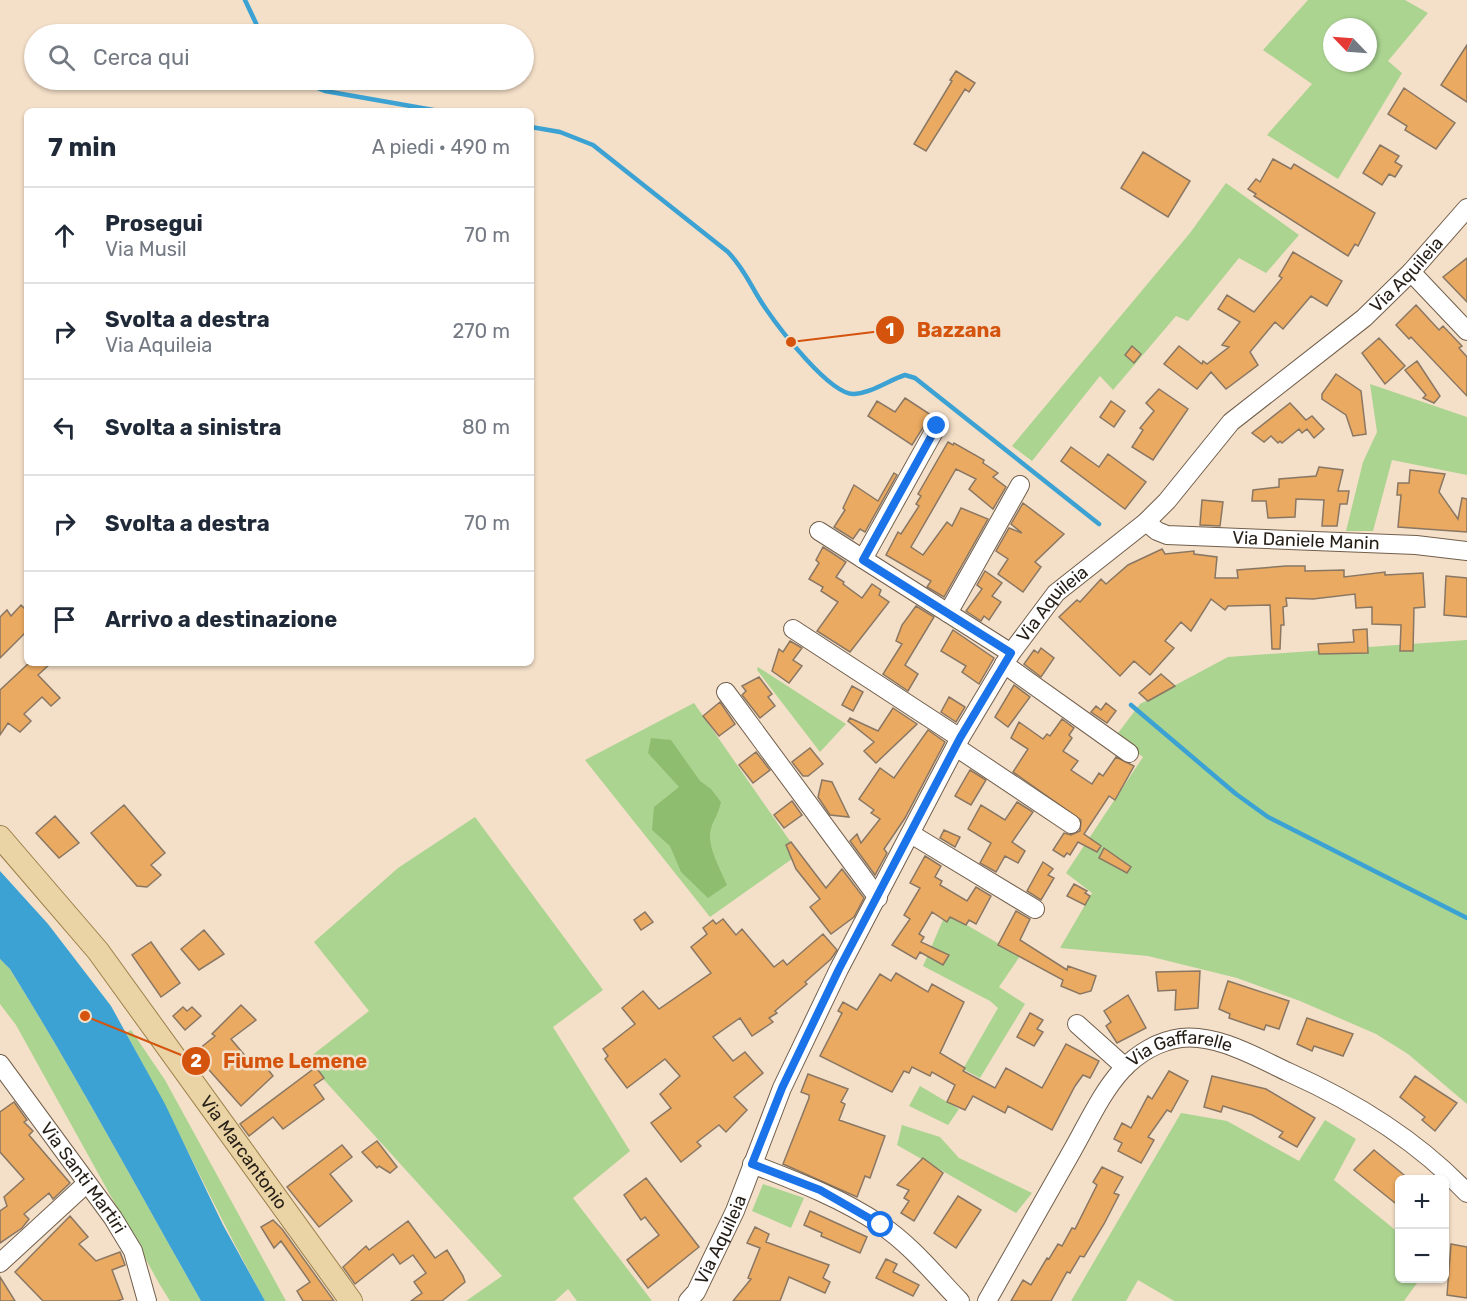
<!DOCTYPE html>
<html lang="it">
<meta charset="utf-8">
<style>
body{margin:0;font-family:Rubik,sans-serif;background:#f2f2f3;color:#1f2937}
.controls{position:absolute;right:18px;bottom:18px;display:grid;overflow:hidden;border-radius:9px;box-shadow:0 2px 4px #0004}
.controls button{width:54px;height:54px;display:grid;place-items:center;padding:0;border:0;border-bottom:2px solid #e0e1e3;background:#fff;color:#1f2937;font:30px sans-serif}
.compass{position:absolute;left:1323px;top:18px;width:54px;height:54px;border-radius:50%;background:#fff;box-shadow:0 2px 4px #0004;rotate:295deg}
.stop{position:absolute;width:18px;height:18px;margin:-14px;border:4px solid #1a73e8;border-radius:50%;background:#fff}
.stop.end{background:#1a73e8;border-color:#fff;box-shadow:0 2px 6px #0008}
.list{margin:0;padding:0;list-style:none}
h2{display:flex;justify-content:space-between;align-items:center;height:78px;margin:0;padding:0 24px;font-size:26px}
h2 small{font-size:20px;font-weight:400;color:#747a83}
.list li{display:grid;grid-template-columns:39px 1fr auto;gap:18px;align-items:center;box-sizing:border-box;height:96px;padding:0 24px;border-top:2px solid #e0e1e3}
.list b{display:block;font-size:22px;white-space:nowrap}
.list p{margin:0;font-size:20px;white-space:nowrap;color:#747a83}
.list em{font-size:20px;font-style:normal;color:#747a83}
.icon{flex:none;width:33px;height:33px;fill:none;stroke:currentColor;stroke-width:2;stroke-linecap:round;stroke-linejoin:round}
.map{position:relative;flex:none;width:1467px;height:1301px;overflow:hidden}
.search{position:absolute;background:#fff;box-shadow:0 2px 4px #0004;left:24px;top:24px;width:510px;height:66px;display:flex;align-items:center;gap:15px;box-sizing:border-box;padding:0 21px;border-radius:33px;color:#747a83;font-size:22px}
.panel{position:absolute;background:#fff;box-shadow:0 2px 4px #0004;left:24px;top:108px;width:510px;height:558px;border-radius:9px}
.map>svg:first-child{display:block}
.green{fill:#abd491;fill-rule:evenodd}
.forest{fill:#8ebd6f}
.water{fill:#3ba2d3}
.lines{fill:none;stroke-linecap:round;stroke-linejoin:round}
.stream{stroke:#3ba2d3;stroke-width:4.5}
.building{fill:#eaaa61;stroke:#8a7763;stroke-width:1.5}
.minor-casing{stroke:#715f4c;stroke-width:20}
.major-casing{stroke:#9c814b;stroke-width:24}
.minor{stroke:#fff;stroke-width:18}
.major{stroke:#ead3a4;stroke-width:22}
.route{stroke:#1a73e8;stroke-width:8}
.labels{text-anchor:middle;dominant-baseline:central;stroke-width:5;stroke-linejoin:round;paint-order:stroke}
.street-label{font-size:18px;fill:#251e16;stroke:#f4dfc8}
.leader{fill:none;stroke:#d4530d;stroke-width:2}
.callout-dot{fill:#d4530d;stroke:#f4dfc8;stroke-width:2}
.mark-label{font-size:18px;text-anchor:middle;font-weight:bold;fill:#fff}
.callout-label{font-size:20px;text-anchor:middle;font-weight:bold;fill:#d4530d;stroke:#f4dfc8;stroke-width:5;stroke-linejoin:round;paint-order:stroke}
</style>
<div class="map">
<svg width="1467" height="1301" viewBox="0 0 1467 1301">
<rect width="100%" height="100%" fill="#f4dfc8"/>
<!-- green -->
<path class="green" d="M1308 0H1405L1428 13 1388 61 1402 73 1338 179 1267 135 1312 84 1263 50ZM1332 27H1368V63H1332Z
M1226 183 1299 235 1266 273 1239 258 1188 321 1176 316 1113 390 1100 376 1032 461 1012 446 1190 233Z
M1370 384 1467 417V475L1392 460 1373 531H1346L1363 462 1377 432Z
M1467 640V1104L1408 1054 1376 1034 1300 1001 1237 978 1148 956 1060 948 1092 893 1066 873 1143 757 1115 737 1140 704 1228 657Z
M758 667 846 724 820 752 757 670Z
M694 703 799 854 710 917 585 760Z
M475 817 603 990 553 1027 630 1151 573 1198 652 1301H577L568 1289 555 1301H466L502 1276 306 1060 369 1011 314 942 398 868Z
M946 913 1020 956 999 987 1025 1004 980 1078 963 1069 998 1008 990 1001 923 966Z
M0 959 10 969C77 1077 138 1190 201 1301H170L160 1285 16 1025 0 1004Z
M131 1030 165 1080 286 1301H265C216 1212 175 1121 126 1033Z
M920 1086 959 1109 948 1125 909 1106Z
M1181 1113 1227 1121 1299 1161 1325 1120 1356 1139 1334 1180 1399 1233 1400 1278 1420 1279 1404 1301H1174L1138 1280 1126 1301H1071Z
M902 1125 940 1137 959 1158 1032 1193 1016 1213 897 1145Z
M763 1184 804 1198 791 1228 752 1211Z"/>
<!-- forest -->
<path class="forest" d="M651 738 671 740 700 781 711 789 721 802C718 816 713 820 711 829 706 845 721 870 727 885L708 898 681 872 670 846 652 830 654 807 679 787 648 753Z"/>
<!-- water -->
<path class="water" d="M0 871 48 924 111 1006 165 1104 223 1225 265 1301H201C138 1190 77 1077 10 969L0 959Z"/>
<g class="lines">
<!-- stream -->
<path class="stream" d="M245 0 261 34
M297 80 325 91 439 111
M531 127 560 132 593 145 728 252C747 272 751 288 766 309 779 328 830 395 854 394 872 393 889 380 905 375L915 378 1099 524
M1131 705 1236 794 1268 817 1467 918"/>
</g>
<!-- building -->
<path class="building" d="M1467 45V102L1441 85Z
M956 71 975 83 969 92 965 89 926 151 914 144 952 81 950 80Z
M1404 88 1455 123 1436 149 1405 130 1407 126 1388 114Z
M1380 145 1399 156 1395 162 1402 166 1395 177 1389 174 1382 185 1363 173Z
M1143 152 1190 181 1168 217 1121 188Z
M1273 159 1291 169 1294 164 1375 213 1358 246 1355 244 1348 256 1254 196 1256 194 1248 189 1256 179 1260 182Z
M1293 252 1342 281 1327 306 1311 296 1283 329 1275 322 1250 352 1258 365 1226 389 1211 372 1197 389 1164 364 1179 346 1202 364 1203 361 1207 364 1229 347 1222 345 1240 322 1218 309 1227 295 1254 312 1282 278 1279 276Z
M1467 258V302L1443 277Z
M1416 305 1439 330 1443 326 1462 346 1459 348 1467 357V396L1411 337 1409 339 1396 325Z
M1379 338 1405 366 1385 384 1362 353Z
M1132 346 1141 354 1134 363 1125 355Z
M1417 361 1440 396 1434 403 1423 398 1426 395 1405 370Z
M1336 374 1361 391 1366 434 1353 436 1346 415 1322 399V394Z
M1159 389 1188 409 1153 460 1132 447 1143 430 1140 428 1154 411 1146 403Z
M905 398 931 415 912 445 868 416 877 401 895 412Z
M1111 401 1125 411 1114 427 1100 417Z
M1290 403 1306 420 1312 416 1324 429 1314 438 1307 429 1302 433 1299 429 1282 443 1280 441 1278 443 1271 436 1264 442 1252 433Z
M948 442 953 445 954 443 984 460 983 463 998 473 993 477 1006 487 993 509 969 489 976 479 956 469 911 547 923 555 947 522 952 526 961 508 988 519 944 597 927 587 931 581 886 555 898 532 901 534 919 506 916 504 921 496 918 494Z
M1071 447 1099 467 1108 454 1146 482 1125 509 1061 461Z
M1319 467 1343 470 1338 491H1349L1347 504H1340L1337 526H1322L1324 500 1296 499 1295 517 1268 518 1266 501H1252L1253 490 1279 487V479L1316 476Z
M1410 470 1445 474 1439 492 1458 519 1462 498 1467 499V532L1398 527 1401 495H1397L1398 483H1409Z
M894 473 897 475 865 532 860 529 853 539 834 527 845 510 843 508 854 485 878 501Z
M1202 500 1223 502 1220 526 1200 525Z
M1023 503 1064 534 1035 562 1041 567 1023 592 998 574 1008 559 996 551 1009 528 1022 533 1011 524Z
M823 547 846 562 836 577 844 582 843 584 862 598 872 584 881 590 879 595 889 602 850 652 817 631 838 602 821 591 823 587 809 579 819 563 816 560Z
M1162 549 1165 554 1194 551V554L1217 557 1215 578H1238L1237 570 1286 566H1305V571L1344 570V577L1385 572V575L1423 573 1425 607 1414 608 1413 651H1400L1401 625 1372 624V607L1356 608 1355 594 1313 599 1286 598 1287 606 1283 607 1284 625H1281L1280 649H1272L1270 605 1228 606 1225 610 1211 599 1191 631 1181 622 1165 641 1174 648 1150 675 1134 661 1120 676 1059 617 1077 600 1080 602 1101 579 1106 584 1128 565Z
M985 571 1002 583 992 596 1001 602 989 620 984 616 981 621 966 611 982 589 977 585Z
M1446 576 1467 578V617L1444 615Z
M21 605 27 611V631L0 658V617L7 610 11 616Z
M916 606 934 617 905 665 918 674 908 691 883 674 902 644 896 641 902 625Z
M1367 629 1368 653 1319 654 1318 644 1354 642 1353 630Z
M953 630 994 658 979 684 962 672 966 666 941 651Z
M790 641 802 648 793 660 802 666 789 683 772 671 779 649 783 652Z
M1041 648 1054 658 1041 677 1024 664 1034 650 1038 653Z
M29 663H51L38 675 60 698 51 706 42 697 24 714 31 721 20 732 8 723 0 735V690Z
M1161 674 1175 686 1148 701 1139 693Z
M759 677 772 694 768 697 775 706 760 718 742 695 746 691 742 686Z
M1014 685 1030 697 1008 727 995 717Z
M852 686 863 692 853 711 842 705Z
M949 697 965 707 956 722 941 712Z
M720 702 735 724 719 736 703 716Z
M1106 703 1116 711 1107 723 1091 712 1096 706 1101 710Z
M893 708 917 724 876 763 864 751 874 742 848 721 850 718 878 731Z
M1062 719 1074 728 1069 735 1072 738 1063 751 1078 761 1071 770 1092 784 1099 773 1103 776 1116 757 1134 766 1115 800 1109 796 1084 834 1101 846 1097 852 1078 842 1070 855 1067 853 1064 857 1053 850 1064 833 1071 835 1080 831 1081 820 1013 772 1028 749 1011 738 1019 722 1043 739 1047 734 1050 736Z
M928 730 945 742 905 818 884 849 887 853 875 875 850 841 857 834 861 843 880 819 871 813 874 810 859 799 880 768 894 778Z
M810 748 823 764 808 776H803L792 762Z
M756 752 770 770 753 783 739 765Z
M970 770 986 780 971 805 955 796Z
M822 780 832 782 849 817 830 815 818 797Z
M792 801 802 815 784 828 774 815Z
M1017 802 1033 812 1012 842 1025 851 1018 863 1005 856 996 872 980 863 991 843 968 829 981 805 1005 820Z
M124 805 165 853 151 865 161 875 147 887 137 886 91 833Z
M55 816 79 843 59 858 36 833Z
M944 830 960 837 955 847 940 838Z
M791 842 826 888 842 869 864 898 854 917 831 934 810 907 820 899 796 869 786 845Z
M1104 848 1131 867 1127 873 1099 858Z
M925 856 941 866 935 877 942 881 940 885 967 901 976 887 991 896 976 924 969 920 966 925 950 917 947 922 932 912 919 934 924 937 921 942 949 955 943 965 920 952 916 959 892 945 910 919 904 915 920 888 910 883Z
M1043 862 1053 869 1048 875 1054 878 1041 900 1027 891Z
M1074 884 1087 891 1085 893 1090 896 1085 905 1067 896Z
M1016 911 1030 919 1020 940 1067 970 1068 966 1096 976 1091 991 1080 994 1061 986 1063 980 998 945Z
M645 912 653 922 641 930 634 920Z
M723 919 736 935 742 929 774 967 783 960 787 965 823 934 837 950 831 959 805 982 807 984 775 1011 777 1013 769 1018 773 1022 752 1036 740 1018 713 1037 733 1061 745 1052 763 1073 734 1097 747 1110 726 1132 719 1125 697 1142 701 1146 681 1162 651 1123 671 1108 660 1094 680 1076 665 1059 627 1088 605 1059 608 1056 603 1049 635 1024 622 1008 643 991 659 1009 711 973 691 947 707 934 703 928 713 920 716 924Z
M204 930 224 954 199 970 181 949Z
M151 942 180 983 161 997 132 955Z
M1200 971 1198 1008 1175 1010 1176 990 1158 991 1156 972Z
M896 973 928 992 932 984 964 1002 940 1053 965 1068 963 1071 995 1088 1006 1068 1042 1088 1066 1044 1099 1061 1090 1078 1083 1075 1075 1086 1052 1130 1008 1106 1005 1113 973 1096 965 1110 947 1102 955 1085 932 1072 930 1076 912 1067 909 1073 904 1071 892 1092 820 1056 842 1013 838 1011 843 1002 857 1010 880 974 891 981Z
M1228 981 1289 1001 1279 1029 1266 1025 1264 1030 1229 1018 1230 1014 1219 1009Z
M1128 995 1146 1028 1117 1043 1106 1026 1111 1022 1104 1011Z
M241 1005 256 1020 231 1039 253 1065 260 1059 273 1076 241 1106 194 1053 215 1036 212 1034Z
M183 1007 187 1011 192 1007 201 1016 185 1030 173 1016Z
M1030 1013 1043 1020 1037 1029 1043 1032 1034 1046 1017 1037Z
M1307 1018 1353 1034 1343 1056 1314 1046 1312 1051 1297 1044Z
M316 1067 324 1078 314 1085 324 1099 283 1129 273 1117 249 1136 240 1124Z
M1169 1071 1188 1081 1171 1112 1167 1110 1148 1137 1154 1140 1141 1163 1118 1151 1122 1143 1114 1139 1122 1123 1131 1128 1148 1096 1152 1099Z
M808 1074 848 1089 841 1102 845 1104 839 1120 885 1136 870 1178 865 1176 857 1197 783 1164 809 1098V1095L801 1092Z
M1212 1076 1266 1089 1315 1118 1297 1147 1279 1137 1283 1132 1252 1115 1223 1106 1221 1112 1204 1107Z
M1415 1076 1457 1103 1435 1131 1422 1120 1425 1117 1400 1097Z
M14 1102 27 1120 24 1122 33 1131 29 1135 70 1183 53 1199 49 1193 24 1214 29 1219 22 1228 0 1243V1211L7 1206 4 1197 24 1179 0 1152V1112Z
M377 1141 397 1167 390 1173 379 1166 377 1168 362 1152Z
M342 1145 352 1157 330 1174 352 1201 319 1227 287 1187Z
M1374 1150 1404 1175 1400 1179V1207L1354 1170Z
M923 1158 943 1173 914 1221 901 1213 909 1201 904 1198 909 1190 897 1185Z
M1102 1167 1123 1177 1114 1193 1119 1195 1104 1224 1084 1257 1080 1256 1070 1273 1067 1272 1051 1301H1011L1023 1280 1031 1285 1047 1258 1049 1259 1058 1244 1062 1246 1072 1228 1075 1229 1097 1185 1093 1182Z
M646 1178 699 1247 648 1288 627 1260 659 1235 645 1217 641 1220 624 1195Z
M958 1196 981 1210 956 1248 934 1233Z
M810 1211 867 1237 860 1253 821 1236 822 1233 804 1225Z
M70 1216 88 1237 79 1244 96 1261 120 1252 125 1265 112 1270 123 1299 117 1301H43L15 1272Z
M273 1220 282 1229 334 1301H303L297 1291 310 1282 281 1241 274 1248 261 1227Z
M408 1221 435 1258 447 1250 463 1276 465 1282 442 1301H411L422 1293 414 1282 426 1273 413 1255 400 1264 393 1254 355 1284 343 1267 366 1246 369 1250Z
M755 1227 769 1234 766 1242 829 1265 823 1278 830 1282 825 1293 789 1277 780 1301H733L751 1279 748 1278 760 1248 747 1243Z
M1451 1244 1467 1247V1298L1447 1295Z
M886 1259 897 1264 893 1272 919 1285 913 1296 876 1278Z
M0 1277 15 1301H0Z"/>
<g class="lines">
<!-- minor casing -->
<g class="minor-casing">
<g id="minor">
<path d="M1411 272 1467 331"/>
<path id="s1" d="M1146 522 1157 531 1167 535 1416 545 1467 551"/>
<path d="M819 531 1011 653"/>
<path d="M863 559 937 426"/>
<path d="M948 613 1020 485"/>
<path d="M793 629 960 738"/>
<path d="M1004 664 1129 753"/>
<path d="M726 692 878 898"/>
<path d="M956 747 1071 824"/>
<path d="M911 834 1035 909"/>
<path d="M1077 1024 1125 1067"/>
<path id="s2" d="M0 1064 113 1218 133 1251 147 1301"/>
<path d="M752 1164C796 1181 841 1198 881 1225 911 1245 935 1275 960 1301"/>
<path d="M0 1263 87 1183"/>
<path id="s3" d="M688 1301 696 1292 735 1211 782 1088 839 969 960 738 1011 653 1056 593 1146 522 1167 501 1231 422 1364 318 1411 272 1467 208"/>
<path id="s4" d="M987 1301C1015 1251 1044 1201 1072 1151 1087 1125 1101 1093 1122 1070 1137 1054 1158 1041 1181 1038 1217 1034 1256 1057 1288 1072 1353 1101 1418 1141 1467 1193"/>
</g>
</g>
<!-- major casing -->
<g class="major-casing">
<g id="major">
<path id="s5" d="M0 837 98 951 351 1301"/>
</g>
</g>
<!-- minor -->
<use href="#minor" class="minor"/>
<!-- major -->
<use href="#major" class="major"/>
</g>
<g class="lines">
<!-- route -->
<path class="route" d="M881 1225 820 1190 752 1164 782 1088 839 969 960 738 1011 653 863 560 937 426"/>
</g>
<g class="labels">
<!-- street labels -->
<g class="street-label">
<text stroke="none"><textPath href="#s3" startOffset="1276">Via Aquileia</textPath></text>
<text stroke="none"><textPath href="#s1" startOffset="164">Via Daniele Manin</textPath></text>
<text stroke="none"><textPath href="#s3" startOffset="790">Via Aquileia</textPath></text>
<text stroke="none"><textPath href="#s4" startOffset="333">Via Gaffarelle</textPath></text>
<text stroke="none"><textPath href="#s5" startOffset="399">Via Marcantonio</textPath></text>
<text stroke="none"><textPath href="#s2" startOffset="141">Via Santi Martiri</textPath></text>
<text stroke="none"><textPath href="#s3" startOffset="70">Via Aquileia</textPath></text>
</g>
</g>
<!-- callouts -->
<path class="leader" d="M791 342L890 330M85 1016L196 1061"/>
<g class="callout-dot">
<circle cx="791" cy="342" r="6"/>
<circle cx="85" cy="1016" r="6"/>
<circle cx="890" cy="330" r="15"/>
<circle cx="196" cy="1061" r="15"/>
</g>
<g class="mark-label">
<text x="890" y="336">1</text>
<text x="196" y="1067">2</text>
</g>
<g class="callout-label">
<text x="959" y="337">Bazzana</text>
<text x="295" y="1068">Fiume Lemene</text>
</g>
</svg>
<div class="controls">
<button>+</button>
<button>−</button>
</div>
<svg class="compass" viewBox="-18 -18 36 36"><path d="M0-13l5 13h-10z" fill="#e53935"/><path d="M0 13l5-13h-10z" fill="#747a83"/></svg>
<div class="stop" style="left:881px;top:1225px"></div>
<div class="stop end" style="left:937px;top:426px"></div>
<div class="search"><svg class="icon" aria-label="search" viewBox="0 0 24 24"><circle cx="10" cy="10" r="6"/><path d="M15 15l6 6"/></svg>Cerca qui</div>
<section class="panel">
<h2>7 min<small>A piedi · 490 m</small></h2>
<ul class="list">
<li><svg class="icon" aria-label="ahead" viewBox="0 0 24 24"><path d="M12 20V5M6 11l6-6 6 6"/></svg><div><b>Prosegui</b><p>Via Musil</p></div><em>70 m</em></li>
<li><svg class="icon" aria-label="right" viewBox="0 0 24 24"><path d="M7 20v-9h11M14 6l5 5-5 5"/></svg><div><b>Svolta a destra</b><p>Via Aquileia</p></div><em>270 m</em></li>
<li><svg class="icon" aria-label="left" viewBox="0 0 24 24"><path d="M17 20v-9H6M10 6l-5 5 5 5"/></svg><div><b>Svolta a sinistra</b></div><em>80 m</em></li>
<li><svg class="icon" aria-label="right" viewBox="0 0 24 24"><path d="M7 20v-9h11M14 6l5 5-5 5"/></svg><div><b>Svolta a destra</b></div><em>70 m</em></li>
<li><svg class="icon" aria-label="arrive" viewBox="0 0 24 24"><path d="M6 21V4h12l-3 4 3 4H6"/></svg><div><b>Arrivo a destinazione</b></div></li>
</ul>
</section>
</div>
